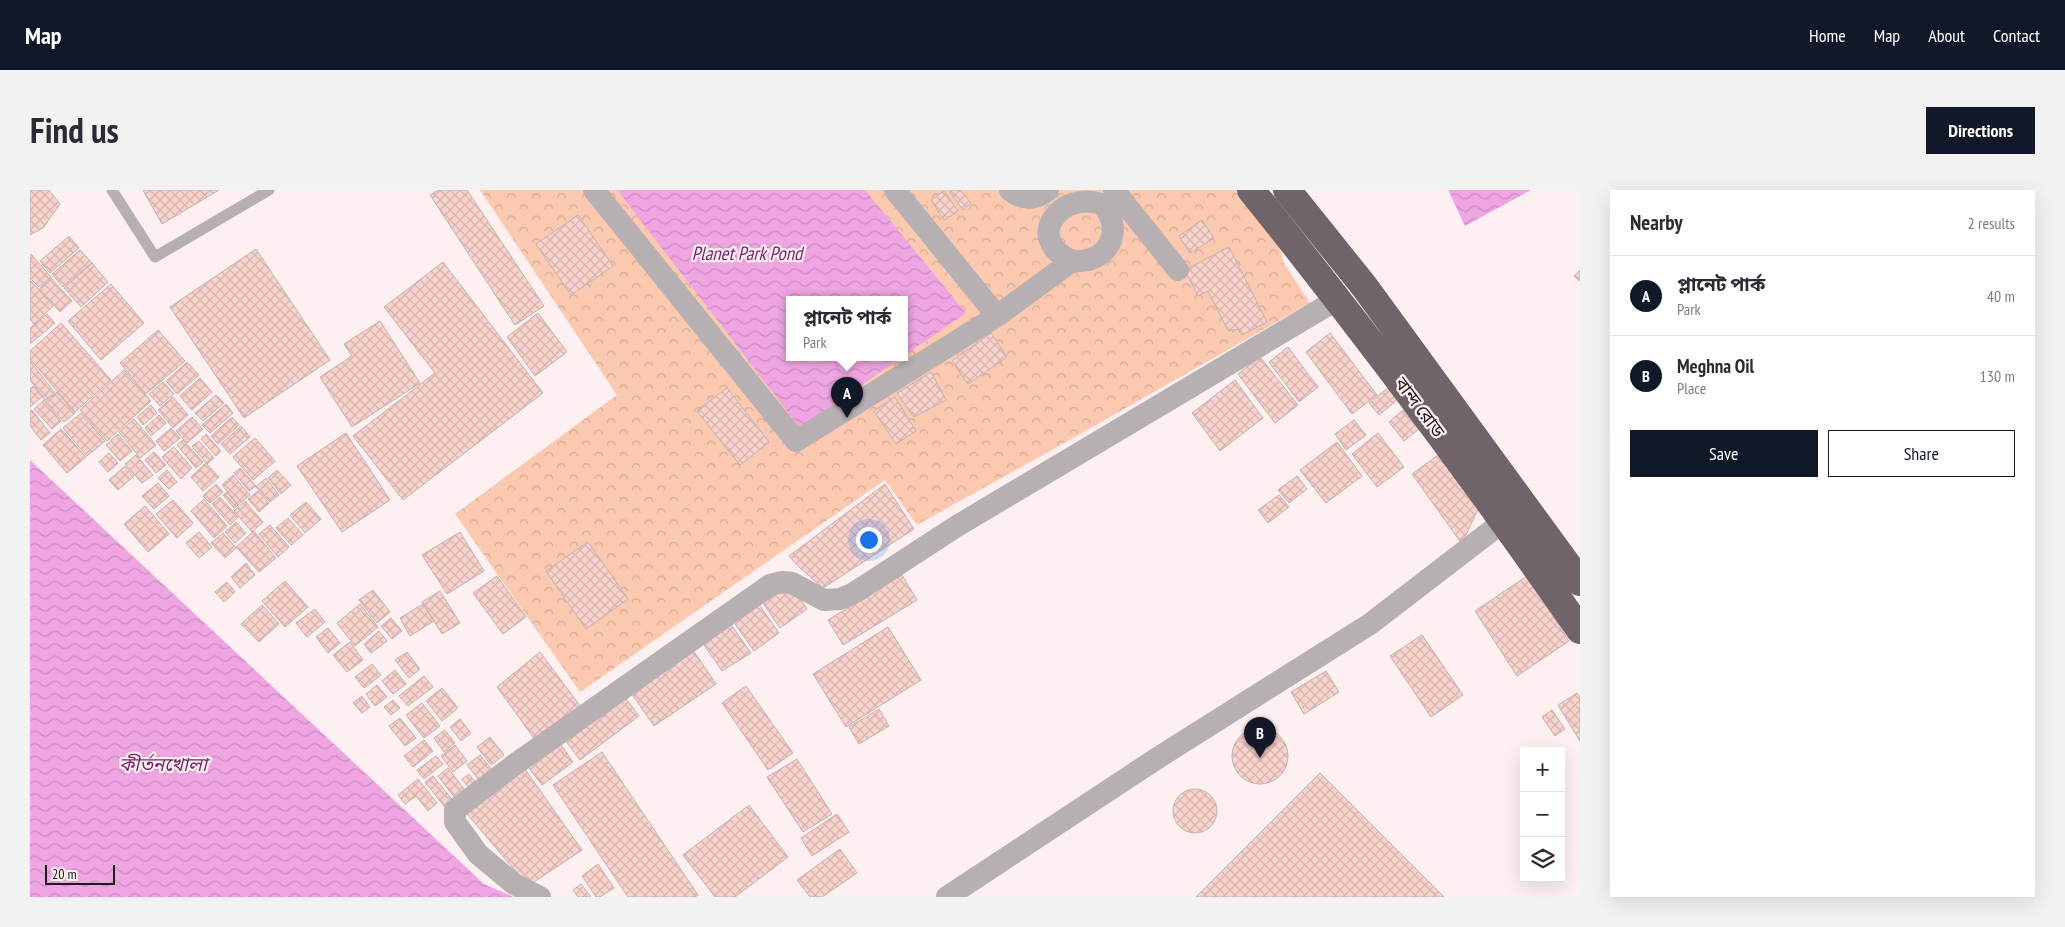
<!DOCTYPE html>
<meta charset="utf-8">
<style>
body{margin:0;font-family:"PT Sans Narrow","Noto Sans Bengali",sans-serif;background:#f2f2f3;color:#2b2b33}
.controls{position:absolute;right:15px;bottom:15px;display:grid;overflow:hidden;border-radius:0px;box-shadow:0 5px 20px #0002}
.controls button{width:45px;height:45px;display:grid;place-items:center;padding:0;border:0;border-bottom:1px solid #e1e1e2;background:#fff;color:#2b2b33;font:25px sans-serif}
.scale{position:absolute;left:15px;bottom:12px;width:70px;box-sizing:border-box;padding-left:5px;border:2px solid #1f1a1b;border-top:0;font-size:14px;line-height:18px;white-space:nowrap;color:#1f1a1b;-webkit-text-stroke:4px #fef0f1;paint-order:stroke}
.you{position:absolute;left:838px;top:349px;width:18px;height:18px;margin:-12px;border:4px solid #fff;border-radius:50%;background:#1a73e8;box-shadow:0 0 0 8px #1a73e833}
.badge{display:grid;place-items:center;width:32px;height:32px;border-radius:50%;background:#111827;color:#fff;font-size:16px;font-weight:700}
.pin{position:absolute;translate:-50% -41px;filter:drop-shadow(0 1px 2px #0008)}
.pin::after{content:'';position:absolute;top:26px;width:18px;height:15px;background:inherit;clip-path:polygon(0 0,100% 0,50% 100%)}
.popup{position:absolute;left:756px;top:106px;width:122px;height:65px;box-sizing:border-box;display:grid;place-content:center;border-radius:0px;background:#fff;filter:drop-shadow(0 1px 4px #0005);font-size:16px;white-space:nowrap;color:#7c7c81}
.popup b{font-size:19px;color:#2b2b33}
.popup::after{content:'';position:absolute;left:50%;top:100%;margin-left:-10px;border:10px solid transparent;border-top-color:#fff}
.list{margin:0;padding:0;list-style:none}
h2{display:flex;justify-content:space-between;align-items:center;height:65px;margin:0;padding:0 20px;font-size:21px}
h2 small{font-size:16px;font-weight:400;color:#7c7c81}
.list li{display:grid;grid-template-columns:32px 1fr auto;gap:15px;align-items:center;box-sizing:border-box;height:80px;padding:0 20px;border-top:1px solid #e1e1e2}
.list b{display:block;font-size:19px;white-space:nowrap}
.list p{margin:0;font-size:16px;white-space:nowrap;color:#7c7c81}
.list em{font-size:16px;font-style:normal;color:#7c7c81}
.actions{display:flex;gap:10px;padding:15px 20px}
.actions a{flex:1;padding:11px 0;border:1px solid #111827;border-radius:0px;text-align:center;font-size:18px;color:#111827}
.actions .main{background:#111827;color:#fff}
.icon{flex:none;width:28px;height:28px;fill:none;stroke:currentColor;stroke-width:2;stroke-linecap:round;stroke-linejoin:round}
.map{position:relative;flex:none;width:1550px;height:707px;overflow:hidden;border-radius:0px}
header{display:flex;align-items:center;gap:30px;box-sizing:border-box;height:70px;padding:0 25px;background:#111827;color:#fff}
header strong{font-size:24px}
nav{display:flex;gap:28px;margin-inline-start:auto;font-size:18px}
.intro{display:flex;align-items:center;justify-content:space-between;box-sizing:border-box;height:120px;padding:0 30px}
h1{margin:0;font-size:35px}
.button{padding:12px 22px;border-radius:0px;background:#111827;color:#fff;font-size:18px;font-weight:700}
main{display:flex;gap:30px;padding:0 30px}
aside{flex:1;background:#fff;border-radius:0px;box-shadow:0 5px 20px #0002}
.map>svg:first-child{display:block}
.park{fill:url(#park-crowns);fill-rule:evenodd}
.water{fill:url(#water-waves)}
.building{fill:url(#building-cross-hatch);stroke:#c0b3b1}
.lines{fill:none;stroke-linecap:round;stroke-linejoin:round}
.lane{stroke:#b6b0b2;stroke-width:11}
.street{stroke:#b6b0b2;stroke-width:22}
.highway{stroke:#6f6469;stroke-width:28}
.labels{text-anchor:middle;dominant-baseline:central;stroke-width:4.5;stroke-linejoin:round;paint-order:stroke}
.street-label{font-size:18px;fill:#1f1a1b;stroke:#fef0f1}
.water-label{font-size:19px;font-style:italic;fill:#78256f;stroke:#fef0f1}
</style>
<header>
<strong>Map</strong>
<nav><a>Home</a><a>Map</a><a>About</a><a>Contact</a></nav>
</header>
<div class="intro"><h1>Find us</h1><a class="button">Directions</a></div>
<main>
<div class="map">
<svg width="1550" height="707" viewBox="0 0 1550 707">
<defs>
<pattern id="park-crowns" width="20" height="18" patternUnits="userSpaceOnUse" patternTransform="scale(1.25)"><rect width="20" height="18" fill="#fbc8b0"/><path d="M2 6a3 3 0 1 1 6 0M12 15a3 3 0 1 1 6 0" fill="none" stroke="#d7ab97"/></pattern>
<pattern id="water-waves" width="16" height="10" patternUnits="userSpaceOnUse" patternTransform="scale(1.25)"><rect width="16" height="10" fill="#eea5e2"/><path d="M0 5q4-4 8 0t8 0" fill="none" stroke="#cc8dc1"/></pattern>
<pattern id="building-cross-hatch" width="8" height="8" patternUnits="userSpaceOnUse" patternTransform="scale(1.25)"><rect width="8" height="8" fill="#fad2cc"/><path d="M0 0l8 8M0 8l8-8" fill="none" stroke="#d6b4af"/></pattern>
</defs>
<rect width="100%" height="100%" fill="#fef0f1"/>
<!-- park -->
<path class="park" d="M450 0H1206L1248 53 1254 73 1280 113 1038 251 887 335 855 290 550 502 425 324 587 205ZM760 109H874V167H760Z"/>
<!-- water -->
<path class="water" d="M589 0H835L936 123 875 165 874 109H760V167H872L770 238 588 1Z
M1418 0H1501L1435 36Z
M0 270 454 694 484 707H0Z"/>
<!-- building -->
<path class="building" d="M0 0H19L30 14 13 38 0 45Z
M113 0H189L132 34Z
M408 0H437L514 116 485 135 400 5Z
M922 0H930L941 13 933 20 920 2Z
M914 1 928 21 914 30 901 10Z
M548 25 583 76 541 105 506 54Z
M1172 30 1184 48 1160 63 1149 46Z
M39 46 49 58 20 83 10 71Z
M1199 57 1237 132 1212 145 1208 139 1198 141 1178 101 1168 106 1155 80Z
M226 59 300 170 214 228 140 117Z
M50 60 62 73 33 97 22 84Z
M1 64 21 87 9 97 0 88Z
M413 72 513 203 373 310 323 246 405 183 354 117Z
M62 73 78 92 51 117 34 98Z
M1550 80V91L1544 86Z
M21 88 42 111 30 122 9 99Z
M0 90 23 116 4 134 0 130Z
M81 94 114 133 71 170 38 131Z
M508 123 537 162 505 186 477 147Z
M17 124 25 133 0 154V138Z
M350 131 390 193 322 237 290 187 322 166 314 154Z
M31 133 81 190 45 222 0 169V161Z
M128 140 155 171 116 204 90 173Z
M961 143 977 167 938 194 922 171Z
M1300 143 1347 205 1322 224 1276 162Z
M1258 157 1288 197 1269 212 1239 172Z
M1230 167 1268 215 1245 233 1208 184Z
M0 171 25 203 15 210 0 190Z
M157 172 169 185 147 204 136 191Z
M94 180 121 211 77 251 50 220Z
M901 182 916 210 884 227 867 203Z
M170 188 182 202 162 220 150 206Z
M1205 190 1233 228 1190 261 1162 223Z
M133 192 144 204 130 216 119 204Z
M3 196 12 207 0 217V199Z
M697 198 739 252 710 275 667 221Z
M1358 198 1367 210 1349 225 1339 213Z
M27 202 45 223 34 232 16 211Z
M186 205 194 213 173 231 165 223Z
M143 207 158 225 143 238 128 220Z
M865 207 886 241 866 254 844 221Z
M14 210 31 231 22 239 4 219Z
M196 214 203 223 180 243 172 235Z
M121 215 127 223 113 235 107 227Z
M2 220 20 243 11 250 0 236V221Z
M1373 220 1389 239 1374 251 1359 232Z
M51 223 75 251 57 266 33 238Z
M129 225 136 233 121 246 115 238Z
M162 227 173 239 157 253 146 241Z
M202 227 209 235 188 254 181 246Z
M104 229 126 255 110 268 89 242Z
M1324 230 1336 245 1316 260 1305 244Z
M211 236 220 247 200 264 191 254Z
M141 238 150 248 134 261 126 251Z
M31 239 56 267 37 283 13 255Z
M316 243 360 310 312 342 267 276Z
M1348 243 1374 277 1347 297 1322 264Z
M88 244 102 261 90 271 76 255Z
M176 244 191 261 186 266 171 249Z
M225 248 245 271 223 290 203 267Z
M153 250 173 272 166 278 147 255Z
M169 251 184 268 177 274 162 256Z
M1307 252 1332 286 1296 313 1270 280Z
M144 257 162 278 151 289 132 267Z
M124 262 136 275 126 283 115 270Z
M79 263 88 273 78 282 69 272Z
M1411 263 1449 317 1432 354 1382 284Z
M106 265 123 285 112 293 95 274Z
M176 273 189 287 173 301 161 287Z
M95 276 104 286 88 300 79 290Z
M210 278 226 296 219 301 204 283Z
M137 280 147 292 139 299 128 288Z
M247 280 261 295 251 304 238 288Z
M203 285 220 305 208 315 192 295Z
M1267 286 1277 299 1259 313 1248 300Z
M236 288 249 305 240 312 226 297Z
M128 293 139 306 124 319 112 306Z
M186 294 193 302 180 313 173 306Z
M855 294 884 339 793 398 770 378 759 366Z
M228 301 239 313 229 322 218 309Z
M197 302 208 315 204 318 193 305Z
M1249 305 1259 317 1238 333 1228 320Z
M190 307 208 327 200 335 182 314Z
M174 309 197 336 184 348 161 321Z
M143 310 163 333 147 348 126 324Z
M215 311 233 332 222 342 204 321Z
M276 312 291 329 275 343 260 325Z
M115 316 139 344 118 362 94 334Z
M258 328 273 345 261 355 246 338Z
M206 332 216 343 205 353 195 342Z
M240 335 259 357 248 367 229 344Z
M224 341 246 368 229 382 206 357Z
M169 342 182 357 169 368 156 353Z
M430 342 454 381 417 404 392 365Z
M193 343 206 358 195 368 181 353Z
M558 352 598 409 556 439 516 381Z
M216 373 225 385 210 398 201 387Z
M872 385 887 410 813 455 798 430Z
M467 386 496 427 473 444 443 403Z
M1497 386 1539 451 1487 486 1445 421Z
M255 391 278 417 255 437 232 411Z
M197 392 205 402 194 412 185 402Z
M760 394 777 419 750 438 733 413Z
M343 400 360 422 347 433 329 410Z
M410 401 430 433 412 444 392 412Z
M728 413 749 443 724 461 703 431Z
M330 414 348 437 325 456 307 433Z
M393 414 404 431 380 446 370 428Z
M232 415 249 434 229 452 211 434Z
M285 419 295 432 277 447 266 433Z
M361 428 372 441 362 449 351 436Z
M700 433 721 463 692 481 672 452Z
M858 437 891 490 816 537 783 484Z
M298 438 310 453 298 463 286 447Z
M349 441 357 451 341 463 334 454Z
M1392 445 1433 505 1401 527 1360 466Z
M320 452 333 470 317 482 303 465Z
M661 457 686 494 624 536 599 500Z
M377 462 390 479 379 488 365 470Z
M510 462 551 517 506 551 467 497Z
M342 474 351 485 334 498 325 487Z
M365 480 376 494 363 504 352 491Z
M1296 481 1309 502 1274 524 1261 502Z
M394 486 403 497 378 516 369 506Z
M347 495 357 507 345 516 336 504Z
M716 496 763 563 738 580 692 513Z
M412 498 428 518 412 531 396 511Z
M591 502 609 526 550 570 532 546Z
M1547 503 1550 507V551L1528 515Z
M332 506 340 517 332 523 323 513Z
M363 510 370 518 361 525 354 517Z
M392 513 410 536 394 548 376 525Z
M849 519 859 536 829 554 819 537Z
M1522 520 1535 539 1525 546 1512 527Z
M370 528 386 548 375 556 359 536Z
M430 529 441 543 431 551 420 537Z
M1202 566a28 28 0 1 1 56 0a28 28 0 1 1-56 0Z
M415 540 425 553 414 562 404 548Z
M460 547 474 565 461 575 447 557Z
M527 549 543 572 512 595 495 573Z
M394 550 403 561 383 577 374 566Z
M425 555 437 571 423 582 411 566Z
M572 562 668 705 665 707H598L523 595Z
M450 565 466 585 453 595 437 575Z
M406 566 413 574 394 589 387 580Z
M767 569 802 624 773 642 737 587Z
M492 575 552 660 498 696 432 618Z
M418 578 438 604 428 612 408 586Z
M1290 583 1414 707H1166Z
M439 584 448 596 441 601 432 589Z
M403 586 425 613 417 620 395 592Z
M388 589 407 613 398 621 386 606 375 614 368 605Z
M1143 621a22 22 0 1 1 44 0a22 22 0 1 1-44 0Z
M719 615 758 667 705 707H685L653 665Z
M807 624 819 642 782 666 771 648Z
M810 659 827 683 792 707H780L767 690Z
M568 674 584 698 570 707H566L552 686Z
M551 694 561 707H548L543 700Z"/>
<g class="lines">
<!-- lane -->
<path class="lane" d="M82 0 125 67 239 0"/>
<!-- street -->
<path class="street" d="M564 0 766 251 967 126 865 0
M980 0C992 10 1005 11 1018 0
M1084 0 1148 80
M967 126 1042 71C1064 73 1083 61 1083 38 1082 29 1078 20 1071 14 1032 0 992 48 1042 71
M510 707 484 694 448 664 425 632V620L484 575 740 395 752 392 762 393 794 410 810 409 824 403 927 336 1308 109
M917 707 1126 569 1340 434 1474 331"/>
<!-- highway -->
<path class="highway" d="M1221 0C1336 143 1445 289 1550 440
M1257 0 1334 96 1550 392"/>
</g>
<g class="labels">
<!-- street labels -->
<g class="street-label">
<text transform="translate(1390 217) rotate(53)">বান্দ রোড</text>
</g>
<!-- water labels -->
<g class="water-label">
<text x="717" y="63">Planet Park Pond</text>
<text x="133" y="574">কীর্তনখোলা</text>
</g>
</g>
</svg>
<div class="controls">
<button>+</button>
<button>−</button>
<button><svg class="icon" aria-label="layers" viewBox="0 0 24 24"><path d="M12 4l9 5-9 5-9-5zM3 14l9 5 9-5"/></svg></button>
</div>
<div class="scale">20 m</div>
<div class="you"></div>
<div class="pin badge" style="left:817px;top:228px">A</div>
<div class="popup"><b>প্লানেট পার্ক</b>Park</div>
<div class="pin badge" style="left:1230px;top:568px">B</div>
</div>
<aside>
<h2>Nearby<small>2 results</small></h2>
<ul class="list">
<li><span class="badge">A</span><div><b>প্লানেট পার্ক</b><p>Park</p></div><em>40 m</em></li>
<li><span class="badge">B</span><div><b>Meghna Oil</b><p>Place</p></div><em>130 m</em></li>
</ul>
<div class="actions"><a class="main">Save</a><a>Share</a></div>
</aside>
</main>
